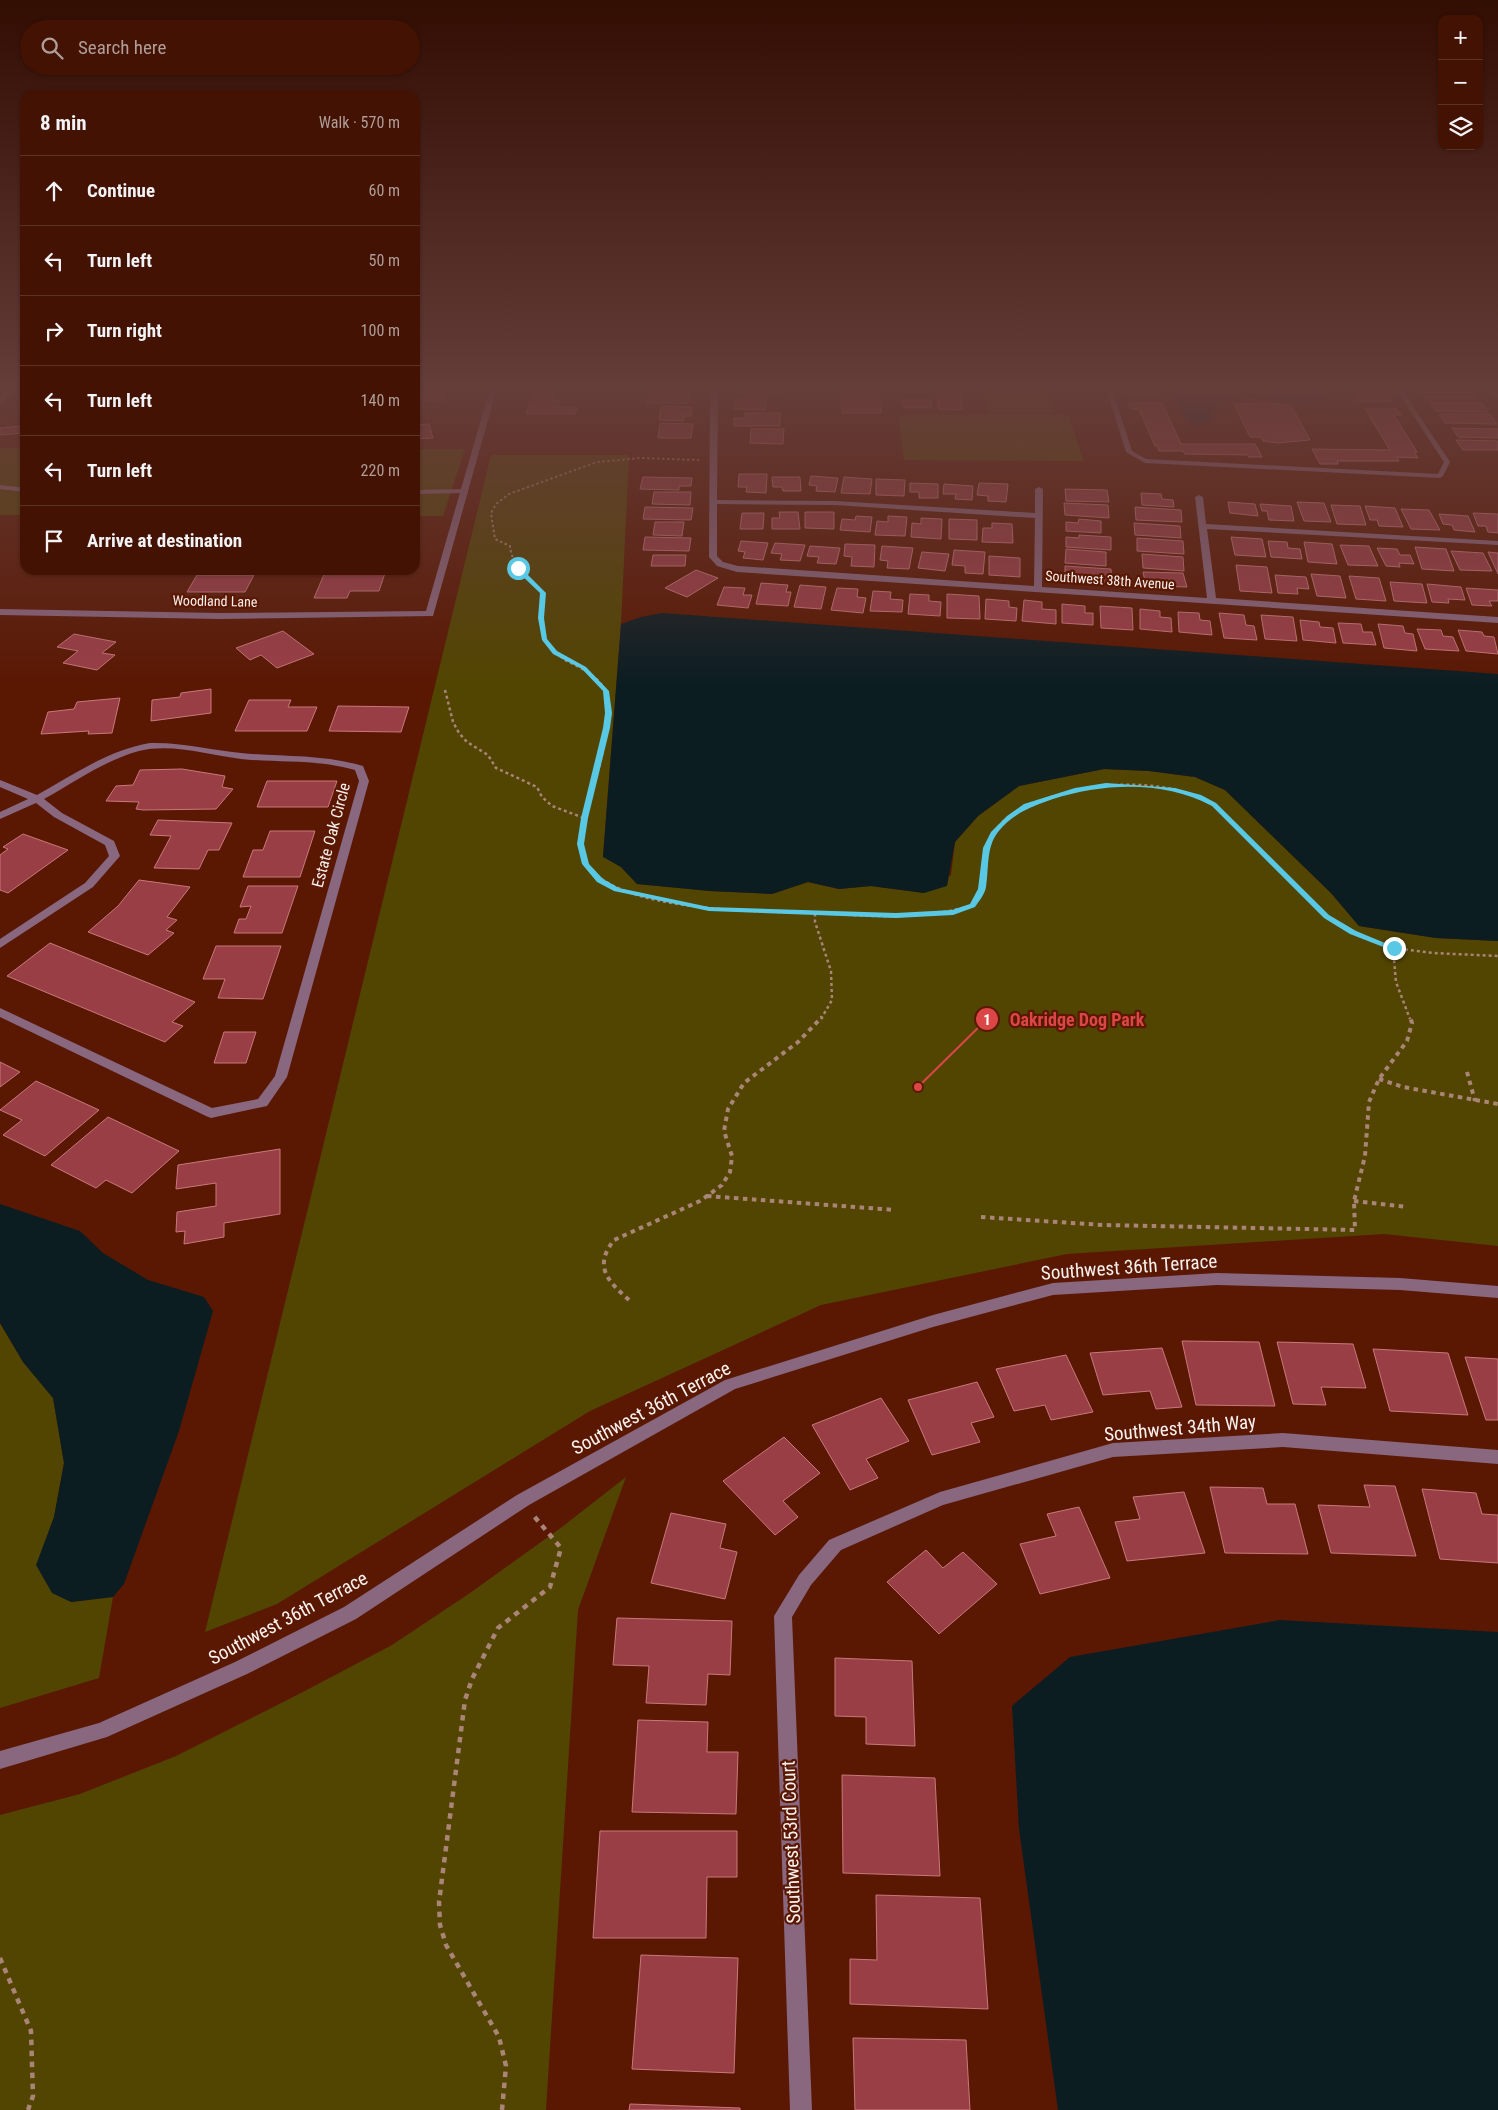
<!DOCTYPE html>
<meta charset="utf-8">
<style>
body{margin:0;font-family:"Roboto Condensed",sans-serif;background:#4b1b0c;color:#f1f3f6}
.controls{position:absolute;right:15px;top:15px;display:grid;overflow:hidden;border-radius:10px;box-shadow:0 1px 4px #0004}
.controls button{width:45px;height:45px;display:grid;place-items:center;padding:0;border:0;border-bottom:1px solid #5c3224;background:#441202;color:#f1f3f6;font:25px sans-serif}
.stop{position:absolute;width:15px;height:15px;margin:-11px;border:4px solid #59c8e5;border-radius:50%;background:#fff}
.stop.end{background:#59c8e5;border-color:#fff;box-shadow:0 1px 5px #0008}
.list{margin:0;padding:0;list-style:none}
h2{display:flex;justify-content:space-between;align-items:center;height:65px;margin:0;padding:0 20px;font-size:21px}
h2 small{font-size:16px;font-weight:400;color:#af9e99}
.list li{display:grid;grid-template-columns:32px 1fr auto;gap:15px;align-items:center;box-sizing:border-box;height:70px;padding:0 20px;border-top:1px solid #5c3224}
.list b{display:block;font-size:19px;white-space:nowrap}
.list em{font-size:16px;font-style:normal;color:#af9e99}
.icon{flex:none;width:28px;height:28px;fill:none;stroke:currentColor;stroke-width:2;stroke-linecap:round;stroke-linejoin:round}
.map{position:relative;flex:none;width:1498px;height:2110px;overflow:hidden}
.search{position:absolute;background:#441202;box-shadow:0 1px 4px #0004;left:20px;top:20px;width:400px;height:55px;display:flex;align-items:center;gap:12px;box-sizing:border-box;padding:0 18px;border-radius:28px;color:#af9e99;font-size:19px}
.panel{position:absolute;background:#441202;box-shadow:0 1px 4px #0004;left:20px;top:90px;width:400px;height:485px;border-radius:15px}
.map>svg:first-child{display:block}
.green{fill:#524501}
.water{fill:#0c1d22}
.building{fill:#9a3e46;stroke:#c8787c}
.lines{fill:none;stroke-linecap:round;stroke-linejoin:round}
.path-far3{stroke:#a98477;stroke-width:2;stroke-dasharray:2.5 2.5;stroke-linecap:butt}
.path-far2{stroke:#a98477;stroke-width:2.5;stroke-dasharray:3 3;stroke-linecap:butt}
.path-far1{stroke:#a98477;stroke-width:4;stroke-dasharray:4.5 4.5;stroke-linecap:butt}
.path{stroke:#a98477;stroke-width:4.5;stroke-dasharray:5.5 5.5;stroke-linecap:butt}
.lane{fill:#89677f;fill-rule:evenodd}
.street{fill:#89677f;fill-rule:evenodd}
.route{fill:#59c8e5}
.labels{text-anchor:middle;dominant-baseline:central;stroke-width:4.5;stroke-linejoin:round;paint-order:stroke}
.far-street-label{font-size:14px;fill:#faf1ee;stroke:#5a1803}
.street-label{font-size:16px;fill:#faf1ee;stroke:#5a1803}
.near-street-label{font-size:19px;fill:#faf1ee;stroke:#5a1803}
.leader{fill:none;stroke:#db4646;stroke-width:2}
.callout-dot{fill:#db4646;stroke:#5a1803;stroke-width:2}
.mark-label{font-size:15px;text-anchor:middle;font-weight:bold;fill:#fff}
.callout-label{font-size:18px;text-anchor:middle;font-weight:bold;fill:#db4646;stroke:#5a1803;stroke-width:4.5;stroke-linejoin:round;paint-order:stroke}
</style>
<div class="map">
<svg width="1498" height="2110" viewBox="0 0 1498 2110">
<rect width="100%" height="100%" fill="#5a1803"/>
<!-- green -->
<path class="green" d="M983 393H1047L1054 413H988Z
M898 414H1068L1084 461 904 460Z
M0 448H25V515H0Z
M415 449H465L443 516H415Z
M491 455H629L621 624 603 856 621 867 637 884 710 891 772 894 808 882 839 889 871 886 924 893 951 875 955 842 978 816 1019 786 1104 769 1149 771 1195 777 1225 790 1331 893 1359 926 1436 938 1498 941V1246L1384 1234 1067 1254 821 1305 590 1411 277 1604 205 1632Z
M0 1323 23 1362 53 1398 64 1463 54 1517 37 1565 71 1602 113 1597 99 1678 0 1708Z
M626 1477 578 1610 546 2110H0V1815L80 1794 176 1756 301 1693 392 1645 470 1593 562 1527Z"/>
<!-- water -->
<path class="water" d="M1174 388H1226L1238 393 1297 395 1299 393 1296 388H1321L1320 394 1323 400 1322 402C1294 406 1241 390 1218 405L1211 420C1191 430 1181 418 1177 399 1177 395 1174 393 1174 388Z
M662 613 1498 674V941L1436 938 1359 926 1331 893 1225 790 1195 777 1149 771 1104 769 1019 786 978 816 955 842 947 886 924 893 871 886 839 889 808 882 772 894 710 891 637 884 621 867 603 857 621 624 641 617Z
M0 1204 80 1231 103 1253 148 1280 204 1297 213 1311 179 1431 124 1584 113 1597 71 1602 52 1593 36 1565 54 1517 64 1463 53 1398 23 1362 0 1323Z
M1280 1620 1498 1632V2110H1058L1019 1829 1012 1706 1070 1657Z"/>
<!-- building -->
<path class="building" d="M425 388H448L444 400H415V393H423Z
M734 388H781V392H733Z
M840 388H878L881 413H842Z
M1155 388 1157 394H1125L1123 389Z
M1351 388H1376L1380 395H1388L1392 401H1358Z
M1420 389 1472 390 1478 398H1426Z
M650 390H690L688 403H647Z
M532 395H554L552 400H560L557 407H577L575 414H526Z
M745 395 766 396 765 410 734 409 735 400H744Z
M937 395H961L963 410 938 409Z
M902 400H930L931 408H904Z
M1430 402 1482 403 1488 412 1436 411Z
M1128 403H1162L1181 444H1255L1262 457H1249L1248 455 1185 454 1183 451H1159L1157 446H1155L1139 409H1131Z
M1269 403 1291 405 1310 440 1277 443 1263 441 1261 437H1250L1234 404Z
M661 406 692 407 691 416H684L683 421 659 420Z
M1365 409H1397L1401 415H1394L1417 452H1414L1418 458 1397 457 1399 461H1337L1338 464H1320L1312 449 1390 450Z
M745 413H780V426H734V418H745Z
M1439 414H1490L1497 424 1445 423Z
M25 423V433L0 435V428L21 426V424Z
M660 423 693 424 691 438H658Z
M429 424 433 438 415 439V425Z
M1452 428 1498 429V438L1458 437Z
M751 429H784L783 444 750 443Z
M1456 440 1498 441V450H1463Z
M739 474H767L766 493 746 492 747 487H738Z
M811 476 838 478 835 492 816 491 817 486 809 485Z
M643 477 692 478 691 486H679V490L640 489Z
M772 477H800L801 491H783L782 487H773Z
M844 477 872 479 870 494 841 493Z
M876 479 905 480 904 496 876 495Z
M910 483 938 484V498H919V492H910Z
M979 483 1008 484 1006 502 988 501V496L977 495Z
M944 484 973 486 972 500 955 499 956 494H943Z
M1065 489 1107 490 1109 502 1066 501Z
M654 492H691L690 505 652 504Z
M1141 493 1161 494 1162 499 1173 500 1174 507 1142 505Z
M1228 502 1255 504 1258 516 1230 513Z
M1297 502 1324 503 1331 522 1304 521Z
M1064 503 1108 505 1109 518 1065 515Z
M1260 504 1291 506 1294 521 1269 520 1267 511H1262Z
M1331 505 1360 506 1366 525 1337 524Z
M1365 506 1395 508 1403 527 1379 526 1377 520H1370Z
M645 507 693 508 691 520 643 519Z
M1135 507 1181 510 1182 522 1136 520Z
M1401 509 1429 510 1440 530 1411 529Z
M779 512H798L800 529H772V518H780Z
M805 512H834V529L805 528Z
M742 513H764L763 529H740Z
M1473 513 1498 514V533L1488 532 1486 526H1478Z
M1439 514 1468 516 1475 532 1454 530 1452 525 1443 524Z
M856 516 872 517 870 532 840 530 842 519 855 520Z
M888 516 907 517 905 536 875 535 877 521 888 522Z
M921 518 942 519 941 539 911 537 912 523 921 524Z
M949 519 977 520V540L949 539Z
M1079 519 1101 521V533L1066 531V522L1078 523Z
M655 522H684L682 536 653 535Z
M992 523 1012 524 1013 543 982 542 983 528H992Z
M1134 523 1180 526 1181 538 1135 535Z
M1079 535 1111 537V550L1066 547V537L1079 538Z
M645 537 691 538 689 551 643 550Z
M1231 537 1262 539 1266 557 1235 555Z
M1137 538 1183 541 1184 554 1137 551Z
M741 541 768 543 763 560 743 558 745 552 738 551Z
M1268 541 1287 542 1288 548 1300 549 1302 559 1271 557Z
M1304 542 1332 544 1337 564 1308 562Z
M775 543 805 545 800 561 780 560 782 554 771 553Z
M845 544 875 545 874 567 851 566 852 557 844 556Z
M1340 545 1369 546 1378 566 1348 565Z
M810 546 840 548 836 564 817 563 819 557 807 556Z
M882 546 913 548 909 569 887 568 888 561 880 560Z
M1415 547 1446 549 1454 571 1422 569Z
M1377 548 1397 549 1400 555H1410L1414 564 1399 563 1400 567 1386 566Z
M1066 549 1106 552V566L1065 563Z
M954 550 985 552 983 574 965 573V566L952 565Z
M1451 551 1483 553 1492 571 1460 570Z
M922 552 949 554 945 571 918 568Z
M1488 552 1498 553V574Z
M1142 554 1183 557 1184 571 1143 568Z
M653 555H686L685 566H651Z
M989 556 1020 558V577L989 575Z
M1236 565 1267 567 1272 593 1240 591Z
M1065 566 1111 569 1112 583 1065 580Z
M348 570H386L379 591H350L347 598H314L325 572H348Z
M696 570 718 578 687 597 665 588Z
M1143 572 1183 573 1187 587 1146 586Z
M1311 574 1340 576 1346 598 1317 596Z
M197 575H254L245 592H187Z
M1275 575 1306 577 1309 589 1297 588 1298 594 1278 593Z
M1349 576 1379 578 1386 601 1356 599Z
M1390 582 1422 584 1427 603 1394 601Z
M761 583 788 585 786 592H791L788 606 756 604Z
M1427 584 1461 587 1465 600 1448 599 1449 603 1432 602Z
M800 585 826 587 821 609 794 607Z
M724 587 745 588 743 595H752L748 608 717 605Z
M837 588 858 589 857 597 866 598 863 613 831 610Z
M1466 588 1498 590V601H1489L1492 606 1472 605Z
M873 591 891 592 890 599 903 600 902 612 870 611Z
M910 594 929 595V601L941 602 940 616 908 614Z
M947 594 979 596 980 619 947 618Z
M986 599 1009 601V607L1017 608 1016 621 985 619Z
M1024 600 1042 602V609L1056 610V624L1022 621Z
M1062 604 1085 606V613H1093V625L1062 623Z
M1100 606 1132 608 1133 630 1101 628Z
M1140 609 1160 611V617L1171 618 1172 632 1140 629Z
M1178 612 1199 613 1200 620 1210 621 1212 635 1179 632Z
M1219 613 1244 615 1246 625 1254 626 1257 640 1224 638Z
M1261 615 1293 617 1297 641 1265 639Z
M1300 620 1319 622 1320 627 1333 628 1336 643 1303 640Z
M1338 623 1361 624 1363 632H1372L1376 645 1343 643Z
M1378 624 1403 626 1405 633 1413 634 1417 651 1384 648Z
M1417 629 1441 630 1443 636 1453 637 1459 651 1425 649Z
M1458 630 1482 632 1484 636 1494 637 1498 654 1466 651Z
M283 631 314 654 277 668 261 655 250 660 236 648Z
M74 634 116 642 102 653 115 655 97 670 63 663 78 651 57 647Z
M211 689V713L151 721 152 700 180 697 181 693Z
M120 698 112 733 88 734 89 731 41 734 48 712 74 709 77 702Z
M249 700H291L288 707H317L307 731H235Z
M338 706 409 707 401 732 329 731Z
M182 769 225 776 222 787 233 789 216 809 143 810 136 809 139 802 106 801 116 786 133 785 140 770Z
M267 781H337L328 807H257Z
M158 820 232 823 219 850H208L199 869 154 868 171 836 150 835Z
M270 831H315L300 877H243L253 850H263Z
M23 834 68 850 8 893 0 890V855L8 849 3 847Z
M139 880 190 887 167 917 177 920 166 930 174 933 148 955 88 932 118 906Z
M248 886H298L282 933H234L239 919H246L251 906 240 907Z
M50 943 195 1002 172 1022 183 1026 165 1042 7 976Z
M216 946H281L263 999 218 998 225 979H203Z
M224 1032H256L246 1063H214Z
M0 1062 20 1072 0 1087Z
M36 1081 99 1110 45 1156 3 1135 22 1120 0 1110Z
M108 1117 179 1151 132 1193 106 1180 96 1188 51 1165Z
M280 1149V1214L224 1223V1237L184 1244 185 1231 176 1232 177 1212 216 1206V1183L176 1189 178 1165Z
M1182 1341 1259 1342 1275 1406 1196 1405Z
M1277 1342 1353 1344 1366 1388 1321 1387 1326 1405 1293 1404Z
M1162 1348 1182 1407 1156 1409 1150 1391 1103 1395 1090 1353Z
M1373 1349 1448 1353 1468 1415 1390 1411Z
M1066 1355 1093 1412 1051 1420 1045 1405 1014 1411 996 1369Z
M1465 1357 1498 1359V1420H1486Z
M977 1382 994 1417 971 1423 980 1442 932 1455 908 1400Z
M881 1398 909 1441 866 1459 878 1478 850 1490 812 1425Z
M784 1437 820 1473 783 1501 798 1517 775 1535 723 1481Z
M1364 1485 1395 1486 1416 1556 1331 1553 1318 1505 1370 1507Z
M1210 1487 1263 1488 1267 1504H1295L1308 1554 1225 1553Z
M1422 1489 1476 1493 1482 1514 1498 1515V1563L1440 1559Z
M1184 1492 1205 1553 1127 1561 1115 1522 1140 1519 1133 1497Z
M1079 1507 1110 1578 1040 1594 1020 1544 1056 1536 1047 1514Z
M671 1513 726 1524 720 1548 737 1552 725 1599 651 1583Z
M926 1550 943 1568 963 1552 997 1584 939 1634 887 1582Z
M617 1618 732 1621 730 1675 708 1674 706 1705 646 1703 649 1666 613 1665Z
M835 1658 912 1661 915 1746 866 1744V1717L835 1716Z
M638 1720 708 1722 707 1752H738L736 1814 632 1812Z
M842 1775 935 1778 940 1876 843 1873Z
M600 1831H737V1877H707L706 1938H593Z
M876 1895 980 1898 988 2009 850 2004V1959L877 1960Z
M641 1955 738 1958 734 2073 632 2069Z
M853 2038 966 2040 970 2110H855Z
M630 2104 740 2108V2110H629Z"/>
<g class="lines">
<!-- path-far3 -->
<path class="path-far3" d="M567 661C535 642 544 625 543 593 529 579 512 567 510 546L495 539 491 513 496 504 509 494 597 462 641 458 699 460"/>
<!-- path-far2 -->
<path class="path-far2" d="M565 660C579 667 597 675 605 690 618 716 592 790 584 818
M445 690 453 722 459 733 467 742 488 755 496 768 537 787 542 797 552 806 584 818C582 832 578 850 586 863 616 913 761 911 815 913
M1393 948 1433 953 1498 956
M821 1019 832 1000 831 971 815 922V913C869 916 921 921 973 905 976 900 980 894 982 888 987 870 983 850 994 833 1006 813 1030 804 1051 797 1102 781 1165 778 1214 804L1326 917 1353 933 1393 948 1396 982 1410 1019"/>
<!-- path-far1 -->
<path class="path-far1" d="M1467 1072 1475 1101
M1379 1079 1403 1087 1498 1104
M707 1196 895 1210
M1354 1201 1407 1207
M981 1217 1103 1225 1355 1230 1354 1201 1365 1156 1369 1102 1379 1079 1407 1041 1412 1023 1410 1017
M629 1300C608 1281 593 1267 614 1240L700 1201 722 1185 730 1172 732 1156 724 1131 728 1109 744 1083 798 1042 822 1017"/>
<!-- path -->
<path class="path" d="M0 1958 31 2031 33 2096 28 2110
M502 2110 506 2066 499 2037 446 1945 440 1925 439 1902 465 1700 472 1679 498 1628 550 1587 561 1548 533 1515"/>
<!-- lane -->
<path class="lane" d="M1106 388H1112L1132 451 1146 459 1438 474 1444 462 1395 388H1401L1450 462 1443 476 1440 478 1145 463 1126 452Z
M0 485 25 488V492L0 489Z
M468 489V493H465L415 494V490Z"/>
<!-- street -->
<path class="street" d="M8 388H15L0 404V398Z
M490 388H497L433 616 220 619 0 615V609L220 613 426 611Z
M710 388H718L717 500 835 501 1035 513V489L1039 487 1043 489 1042 587 1207 598 1195 497 1199 495 1203 497 1206 524 1498 541V545L1207 529 1216 598 1498 617V623L737 572 717 566 709 557ZM717 504 835 505 1035 518 1034 586 738 566 723 562 717 556Z
M1490 388H1497L1498 397H1495Z
M150 743C181 742 211 750 241 753 282 757 322 754 363 766L369 781 287 1077 267 1106 211 1118 206 1116 0 1017V1008L212 1108 258 1099 275 1076 359 781 355 770C317 759 279 763 241 759 208 755 172 743 139 751 105 760 75 782 44 799L62 813 114 841 120 856 93 887 0 948V939L85 883 109 856 105 845 54 817 36 803 0 819V812L28 799 0 787V780L37 795C73 775 108 750 150 743Z
M1217 1273 1400 1278 1498 1286V1298L1400 1290 1217 1285 1053 1295 933 1327 735 1389 529 1505 356 1619 247 1674 107 1737 0 1769V1751L99 1723 235 1662 344 1607 517 1495 725 1380 933 1315 1053 1283Z
M1283 1433 1498 1450V1464L1283 1447 1113 1457 943 1505 841 1550 811 1585 792 1617 812 2110H790L774 1616 799 1575 829 1540 940 1492 1113 1443Z"/>
</g>
<!-- sky -->
<linearGradient id="sky" x2="0" y2="1"><stop stop-color="#320d02"/><stop offset="0.57" stop-color="#653d39"/><stop offset="1" stop-color="#653d39" stop-opacity="0"/></linearGradient>
<rect width="1498" height="684" fill="url(#sky)"/>
<!-- route -->
<path class="route" d="M516 567H520L546 593 544 618 547 639 557 651 586 667 609 691 612 713 610 728 588 818 584 844 589 864 603 879 619 888 709 907 896 913 952 910 970 904 978 889 983 848 991 832 1007 816 1024 804 1075 788 1106 783 1175 788 1201 795 1216 803 1329 915 1356 931 1397 948 1391 950 1350 934 1324 918 1212 806C1164 780 1103 783 1053 799 1032 806 1012 814 998 832 986 847 989 869 986 887 985 894 979 901 975 907L953 915 896 918 709 911 614 891 597 882 582 864 577 844 581 818 603 728 605 713 603 691 582 669 553 654 542 640 538 618 540 593 516 570Z"/>
<g class="labels">
<!-- far-street labels -->
<g class="far-street-label">
<text transform="translate(1110 580) rotate(4)">Southwest 38th Avenue</text>
<text transform="translate(215 601) rotate(1)">Woodland Lane</text>
</g>
<!-- street labels -->
<g class="street-label">
<text transform="translate(331 835) rotate(-75)">Estate Oak Circle</text>
</g>
<!-- near-street labels -->
<g class="near-street-label">
<text transform="translate(1129 1267) rotate(-4)">Southwest 36th Terrace</text>
<text transform="translate(651 1408) rotate(-28)">Southwest 36th Terrace</text>
<text transform="translate(1180 1428) rotate(-5)">Southwest 34th Way</text>
<text transform="translate(288 1618) rotate(-28)">Southwest 36th Terrace</text>
<text transform="translate(791 1842) rotate(-92)">Southwest 53rd Court</text>
</g>
</g>
<!-- callouts -->
<path class="leader" d="M918 1087L987 1019"/>
<g class="callout-dot">
<circle cx="918" cy="1087" r="5"/>
<circle cx="987" cy="1019" r="12"/>
</g>
<g class="mark-label">
<text x="987" y="1025">1</text>
</g>
<g class="callout-label">
<text x="1077" y="1026">Oakridge Dog Park</text>
</g>
</svg>
<div class="controls">
<button>+</button>
<button>−</button>
<button><svg class="icon" aria-label="layers" viewBox="0 0 24 24"><path d="M12 4l9 5-9 5-9-5zM3 14l9 5 9-5"/></svg></button>
</div>
<div class="stop" style="left:518px;top:568px"></div>
<div class="stop end" style="left:1394px;top:948px"></div>
<div class="search"><svg class="icon" aria-label="search" viewBox="0 0 24 24"><circle cx="10" cy="10" r="6"/><path d="M15 15l6 6"/></svg>Search here</div>
<section class="panel">
<h2>8 min<small>Walk · 570 m</small></h2>
<ul class="list">
<li><svg class="icon" aria-label="ahead" viewBox="0 0 24 24"><path d="M12 20V5M6 11l6-6 6 6"/></svg><div><b>Continue</b></div><em>60 m</em></li>
<li><svg class="icon" aria-label="left" viewBox="0 0 24 24"><path d="M17 20v-9H6M10 6l-5 5 5 5"/></svg><div><b>Turn left</b></div><em>50 m</em></li>
<li><svg class="icon" aria-label="right" viewBox="0 0 24 24"><path d="M7 20v-9h11M14 6l5 5-5 5"/></svg><div><b>Turn right</b></div><em>100 m</em></li>
<li><svg class="icon" aria-label="left" viewBox="0 0 24 24"><path d="M17 20v-9H6M10 6l-5 5 5 5"/></svg><div><b>Turn left</b></div><em>140 m</em></li>
<li><svg class="icon" aria-label="left" viewBox="0 0 24 24"><path d="M17 20v-9H6M10 6l-5 5 5 5"/></svg><div><b>Turn left</b></div><em>220 m</em></li>
<li><svg class="icon" aria-label="arrive" viewBox="0 0 24 24"><path d="M6 21V4h12l-3 4 3 4H6"/></svg><div><b>Arrive at destination</b></div></li>
</ul>
</section>
</div>
